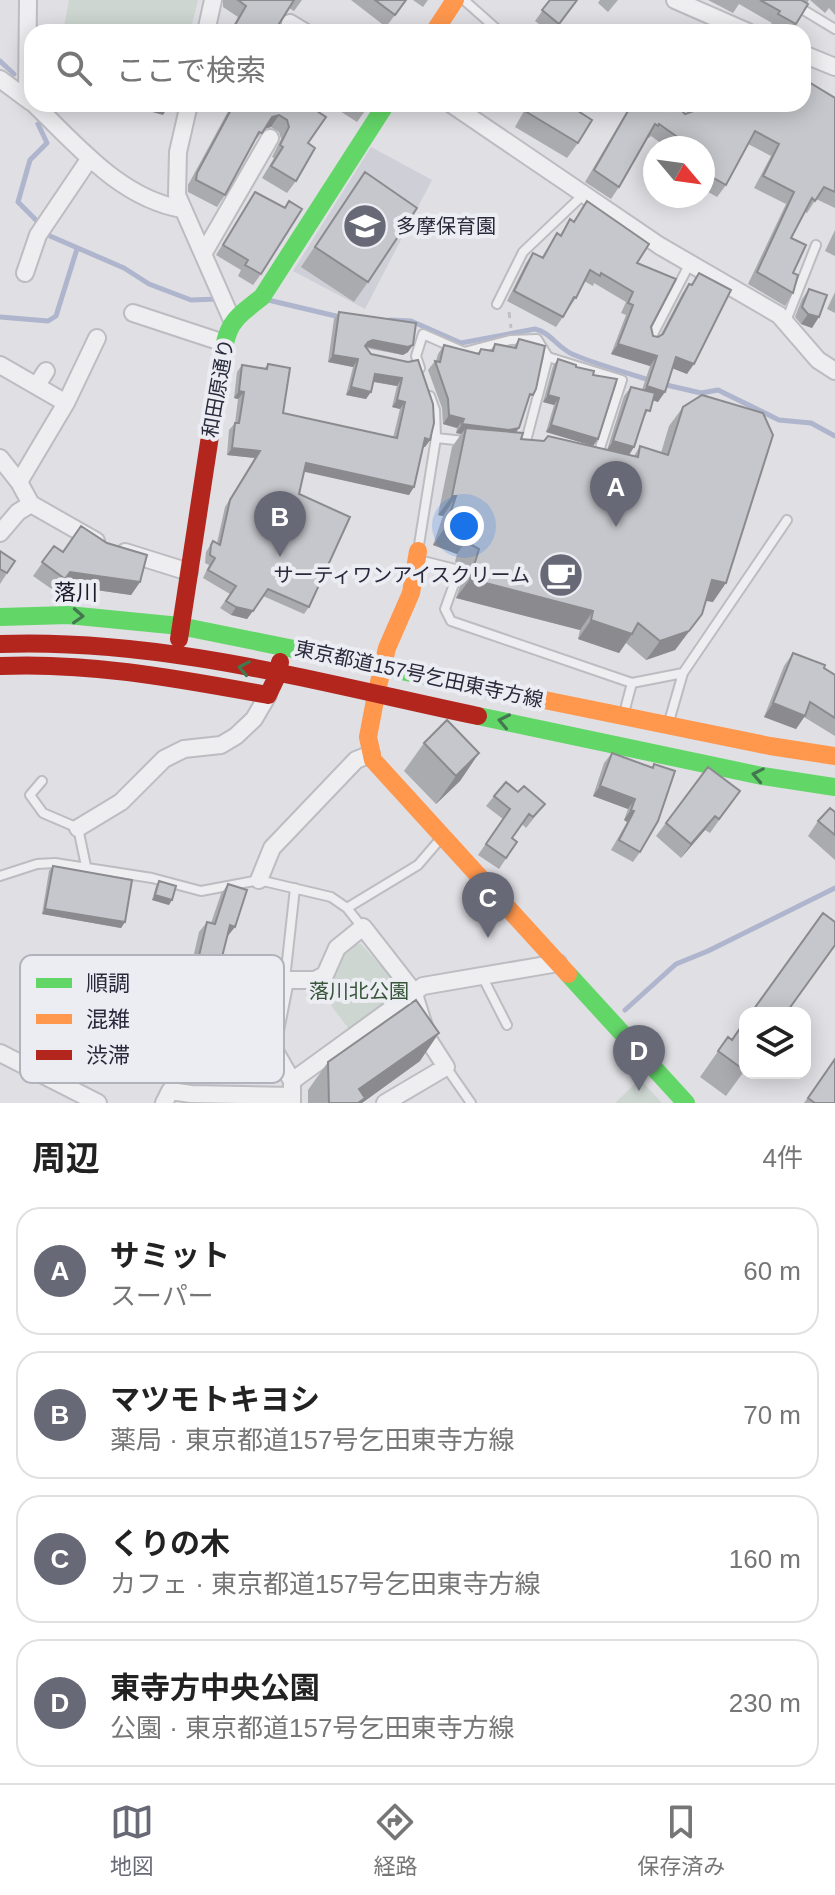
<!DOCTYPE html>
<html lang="ja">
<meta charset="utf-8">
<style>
body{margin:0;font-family:Arial,"Noto Sans JP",sans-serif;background:#f2f2f2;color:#222}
.controls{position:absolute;right:24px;bottom:24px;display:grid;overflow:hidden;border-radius:16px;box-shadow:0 4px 20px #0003}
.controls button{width:72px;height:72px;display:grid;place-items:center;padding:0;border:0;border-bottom:2px solid #e0e0e0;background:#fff;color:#222;font:40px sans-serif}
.compass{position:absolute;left:643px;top:136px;width:72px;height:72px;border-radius:50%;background:#fff;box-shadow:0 4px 20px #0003;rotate:119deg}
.you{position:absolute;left:464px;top:526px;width:28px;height:28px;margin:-20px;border:6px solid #fff;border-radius:50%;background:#1a73e8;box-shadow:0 0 0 12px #1a73e833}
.badge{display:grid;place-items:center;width:52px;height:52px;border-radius:50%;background:#686976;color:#fff;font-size:26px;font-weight:700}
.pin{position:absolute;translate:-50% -66px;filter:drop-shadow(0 2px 4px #0008)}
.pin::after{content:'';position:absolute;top:42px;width:28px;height:24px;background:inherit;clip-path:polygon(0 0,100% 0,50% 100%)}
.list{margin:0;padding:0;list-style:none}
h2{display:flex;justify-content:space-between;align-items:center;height:104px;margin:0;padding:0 32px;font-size:34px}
h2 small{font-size:26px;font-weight:400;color:#767676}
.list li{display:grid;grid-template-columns:52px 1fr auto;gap:24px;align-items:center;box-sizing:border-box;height:128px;margin:0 16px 16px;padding:0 16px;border:2px solid #e0e0e0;border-radius:24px}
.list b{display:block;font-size:30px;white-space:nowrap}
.list p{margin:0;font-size:26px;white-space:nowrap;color:#767676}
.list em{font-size:26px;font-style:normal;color:#767676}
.icon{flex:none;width:44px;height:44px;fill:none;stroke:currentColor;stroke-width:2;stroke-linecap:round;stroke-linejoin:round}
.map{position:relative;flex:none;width:835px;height:1103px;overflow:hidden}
.search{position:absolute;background:#fff;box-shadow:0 4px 20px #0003;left:24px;right:24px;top:24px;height:88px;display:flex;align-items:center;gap:20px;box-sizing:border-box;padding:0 28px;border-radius:24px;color:#767676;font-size:30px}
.sheet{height:680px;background:#fff}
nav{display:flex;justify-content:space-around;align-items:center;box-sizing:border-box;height:112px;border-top:2px solid #e0e0e0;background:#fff;font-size:22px;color:#767676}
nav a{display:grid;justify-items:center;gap:4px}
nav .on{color:#686976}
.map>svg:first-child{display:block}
.built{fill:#cfd0d7}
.green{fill:#cdd6d0}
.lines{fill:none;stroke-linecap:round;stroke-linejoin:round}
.stream{stroke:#afb5cd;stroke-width:5}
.lane-casing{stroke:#bcbcc1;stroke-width:12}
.street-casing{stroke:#bcbcc1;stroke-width:20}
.path{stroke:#c0c0c5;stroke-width:3;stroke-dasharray:6 6;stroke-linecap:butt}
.lane{stroke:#eeeef0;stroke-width:8}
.street{stroke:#eeeef0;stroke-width:16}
.fast{stroke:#63d668;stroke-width:18}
.slow{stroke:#ff974d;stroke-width:18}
.jam{stroke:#b3261e;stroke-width:18}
.wall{fill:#aaabaf}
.shaded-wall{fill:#8b8b8f}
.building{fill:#c6c7cc;stroke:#8b8b8f;stroke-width:2}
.oneway{stroke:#43774f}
.labels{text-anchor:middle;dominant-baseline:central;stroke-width:8;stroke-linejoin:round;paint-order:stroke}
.poi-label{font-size:20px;fill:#282a3b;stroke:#ecedf3;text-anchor:start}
.street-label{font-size:20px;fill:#282a3b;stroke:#ecedf3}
.park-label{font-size:20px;fill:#365539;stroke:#ecedf3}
.neighbourhood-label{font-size:22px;fill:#1a1b2b;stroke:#ecedf3}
.key{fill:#ecedf3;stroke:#b1b2bc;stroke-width:2}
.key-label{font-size:22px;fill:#282a3b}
</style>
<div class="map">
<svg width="835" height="1103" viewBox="0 0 835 1103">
<rect width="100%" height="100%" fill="#dfdfe4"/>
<!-- built -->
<path class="built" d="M371 147 432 180 365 309 293 271Z"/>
<!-- green -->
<path class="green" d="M69 0H198L190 32H63Z
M361 944 399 986V999L353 1034 316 986 350 945Z
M640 1079 662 1103H615Z"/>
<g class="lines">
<!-- stream -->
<path class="stream" d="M0 61 14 74
M38 222 18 202 30 160 47 143 38 124
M50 236 124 268 149 284 191 300 218 299
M268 300 340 317
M0 317 48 321 56 316 77 249
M390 320 411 321 461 343 535 329C550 332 557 347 572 354 597 365 626 372 652 381
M662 384 701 393 718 390 779 420 811 423 835 436
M625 1010 676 964 708 951 835 888"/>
<!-- lane casing -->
<g class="lane-casing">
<path id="lane" d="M464 0 500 32
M787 0 835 29
M497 304 523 252 584 194
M786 321 816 245
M650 340 690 263
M420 368 416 356 423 334 464 352 510 340 537 339 548 357
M430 396 435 410 436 438
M526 441 548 357 622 380 597 457
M418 551 436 438 465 441
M419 560 459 570 445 609 451 621 632 683 683 673
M624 713 632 683
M668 725 683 673 787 520
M42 781 30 795 43 813 78 828 86 866
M0 876 37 864 55 863 152 878 201 891 259 880 331 897 347 908 362 927
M347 908 418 865 442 837
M482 976 507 1025
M285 979 295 888
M446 1067 471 1103"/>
</g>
<!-- street casing -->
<g class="street-casing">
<path id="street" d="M675 0 748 32
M290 23 305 32
M206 32 213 0
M803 54 835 67
M0 79 31 102
M27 97 28 0
M34 104C78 146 120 198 182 209
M189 104 178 152 177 195 232 320
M451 104 660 246 779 315 818 360 835 371
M678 115 688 104
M203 254 270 138
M25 273 38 235 90 158
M133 313 224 343
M0 365 66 403
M37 385 46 371
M0 458 19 482 31 504 96 541
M19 482 66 403 97 338
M0 533 18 512 31 504
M125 552 189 572
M78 828 121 802 164 759 184 749 221 745 236 736 254 719 268 695
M259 880 272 848 356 760 371 754
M0 1053 98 1103
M292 1081 423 986 558 963
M164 1103 170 1091 191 1094 292 1096
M292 1103V1081L272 1046 285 980H315L325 975 337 948 363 927 413 991 428 1039 446 1067 385 1103"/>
</g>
<!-- path -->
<path class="path" d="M509 312 511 328"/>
<!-- lane -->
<use href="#lane" class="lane"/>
<!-- street -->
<use href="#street" class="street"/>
<!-- fast -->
<path class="fast" d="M221 364C227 324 231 321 262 297L386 104
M0 617 68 615 180 626 510 693
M478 716 762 776 835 787
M568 974 686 1103"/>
<!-- slow -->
<path class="slow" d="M434 32 455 0
M418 551 411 593 387 648 376 695 368 737 373 760 568 974
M510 693 770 746 835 756"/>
<!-- jam -->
<path class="jam" d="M179 639 221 364
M0 644C162 638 321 683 478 716
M0 666C91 662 179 679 268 695L278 674 280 662"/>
</g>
<!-- wall -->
<path class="wall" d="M223 0H302L294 11 289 8 274 32H230L238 17 223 7Z
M351 0H406L386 27Z
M413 0H428L423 7Z
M550 0H578L553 32H549L535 21Z
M600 0H618L608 12 598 3Z
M708 0H809L791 32H781L770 25 772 23 739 4 733 13Z
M810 0H835V15L829 8 825 13Z
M835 98V208L816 199 807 213 805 212 791 238 793 273V293L785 306 748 284 786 204 754 188 771 156 748 144 726 185 717 197 703 189V148H668L651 136 649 138 647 137 619 187 611 199 585 182 631 104H676V105L685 114 694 111 698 104H803Z
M232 104H322L317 111 296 181 287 193 262 178 274 158 272 157 281 139 279 132 271 127 264 129 252 145 225 195 217 207 188 192V185Z
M329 104H370L357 122Z
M528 104H567L578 143 567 158 515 127Z
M255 192 261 274 253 285 238 276 241 270 216 255Z
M351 192 368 282 354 302 301 267Z
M570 219 637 263 653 336 658 337 660 336 682 294 689 284 691 285 699 273 687 374 673 368 658 402 653 400 643 420 634 447 629 455 634 456 640 446 661 453 669 426 683 407 713 602 706 601 688 633 675 650 646 660 626 643 619 653 578 639 580 630 456 598 466 568 455 562 457 554 433 545 443 516 438 515 452 447 461 434 456 433 457 428 443 424 442 408 428 370 435 361H436L438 354 444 345 477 354 481 349 490 351 495 344 513 348 519 339 528 402 516 432 521 439 607 450 624 396 631 387 642 390 650 366 611 354 626 315 621 313 626 302 594 283 593 286 584 281 576 298 556 327 507 301 526 263 533 253 542 257 557 233 560 235Z
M835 230V256L825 251Z
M809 289 812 328 801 324 795 317 802 299Z
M835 292V313L827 309Z
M339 312 408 352 403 355 366 348 371 354 408 362 430 440 425 447H423L409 495 304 471 299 494 309 607 304 614 263 596 247 619 231 615 220 608 230 594 203 578 209 565 205 563 206 552 213 541 217 543 225 507 255 458 227 455 229 430 235 423 238 399 234 398 237 372 242 365 265 368 268 364 283 413 393 438 400 409 392 407 397 386 373 382 366 399 346 395 353 367 328 362 334 319Z
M558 359 593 375 598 439 593 446 546 432 554 405 543 402 553 366Z
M54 546 63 552 140 582 131 595 61 585 56 592 33 576Z
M0 551 15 561 0 584Z
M793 653 835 675V736L804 717 796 729 764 717 784 666Z
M424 743 479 753 460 781 436 804 404 771Z
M612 753 652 767 654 764 640 852 633 862 611 850 627 822 624 820 628 809 593 796 604 763Z
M708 767 740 791 710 833 705 830 681 858 656 836Z
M518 792 545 804 526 828 522 824 512 838 517 842 499 869 478 855 503 819 486 806 494 796Z
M835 812V860L808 836 818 821Z
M53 866 125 922 121 928 42 914 49 871Z
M159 881 169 905 152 900 156 886Z
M228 884 227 937 212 979 206 978 199 989 178 984 182 968 189 957 193 958 199 932 207 922 211 923 221 894Z
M728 1037 745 1070 726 1096 700 1077Z
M835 1059V1103H804Z
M420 1061 362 1103H308V1090L328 1062Z"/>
<!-- shaded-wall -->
<path class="shaded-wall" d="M124 104H170L163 115Z
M279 115 271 127 264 129 272 117Z
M808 314 819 317 812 328 801 324Z
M373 340 413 345 408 352 403 355 368 347 362 349 368 342Z
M618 344 657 356 650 366 611 354Z
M333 355 358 359 353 367 328 362Z
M676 357 694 364 687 374 669 367Z
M375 374 402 378 397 386 370 381Z
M647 386 665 392 658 402 640 396Z
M351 387 371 392 366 399 346 395Z
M239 391 244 392 238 399 234 398Z
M548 395 559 398 554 405 543 402Z
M397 400 405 402 400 409 392 407Z
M449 415 464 419 457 428 443 424Z
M462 424 519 428 513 437 466 428 461 434 456 433Z
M551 425 598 439 593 446 546 432Z
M425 438 430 440 425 447 420 446Z
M613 441 634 447 628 456 607 450Z
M232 448 260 451 255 458 227 455Z
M306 463 414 487 409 495 301 471Z
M452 496H456L443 516 438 515Z
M446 526 470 535 457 554 433 545Z
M70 572 140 582 131 595 61 585Z
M470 579 593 611 580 630 456 598Z
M712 580 726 583 713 602 699 599Z
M236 607 253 611 247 619 231 615Z
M702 614 675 650 646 660 660 641Z
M591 620 632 634 619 653 578 639Z
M773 703 805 716 796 729 764 717Z
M479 753 460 781 436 804 456 776Z
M600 786 635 799 628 809 593 796Z
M631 810 634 811 627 822 624 820Z
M715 816 705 830 681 858 691 844Z
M155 895 172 900 169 905 152 900Z
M45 909 125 922 121 928 42 914Z
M230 925 235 927 227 937 222 935Z
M209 966 219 969 212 979 202 977Z
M135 972 148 977 144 982 131 977Z
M185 974 206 979 199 989 178 984Z
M439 1033 420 1061 362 1103H350L359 1089Z"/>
<!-- building -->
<path class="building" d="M238 0H294L274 32H231L246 6Z
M375 0H406L395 15Z
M550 0H577L559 24 542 10Z
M760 0H801L808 4 796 24 778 14 780 11Z
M803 81H807L835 98V192L824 187 815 201 812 198 791 238 806 245 793 273 798 275 793 293 757 272 794 192 763 176 779 144 755 131 726 185 703 172V148H693L659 124 658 126 655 124 619 187 594 170 632 104H676V105L685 114 694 111 700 104H803Z
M234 104H322L317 111 326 117 308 143 315 148 296 181 271 166 283 147 280 145 289 127 287 120 279 115 272 117 262 133 259 132 225 195 196 180 197 173Z
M356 104H370L366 110Z
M530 104H567L592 120 578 143 525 111Z
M365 172 417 208 368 282 315 247Z
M255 192 285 208 289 201 302 209 261 274 245 265 248 260 223 245Z
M587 201 649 244 637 263 676 279 651 327 653 336 658 337 663 334 689 284 692 285 699 273 731 290 694 364 676 357 665 392 647 386 657 356 618 344 633 305 628 303 633 292 601 273 600 276 590 270 576 298 574 297 563 317 514 291 533 253 543 258 557 233 561 236 570 219 574 222Z
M809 289 827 295 819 317 808 314 802 307Z
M339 312 416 323 413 345 408 347 373 340 368 342 365 346 371 354 408 362 418 360 433 404 434 423 430 440 425 438 414 487 306 463 299 494 350 517 309 607 268 589 253 611 236 607 226 601 236 586 208 570 215 558 210 555 211 545 213 541 220 545 230 500 260 451 232 448 235 423H239L244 392 239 391 242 365 267 369 268 364 290 368 283 413 397 438 405 402 397 400 402 378 375 374 371 392 351 387 358 359 333 355Z
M519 339 545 346 536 389 533 395 530 394 519 428 509 430 462 424 464 419 449 415 448 399 435 361 440 362 444 345 479 354 481 349 493 351 495 344 516 348Z
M558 359 576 365V367L594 371 593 375 617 379 598 439 551 425 559 398 548 395Z
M631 387 655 393 650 411 646 410 634 447 613 441Z
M702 395 763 413 773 435 726 583 712 580 702 614 689 631 660 641 638 623 632 634 591 620 593 611 470 579 479 549 468 543 470 535 446 526 456 496H452L466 428 523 433 521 439 544 441 548 436 638 457 640 446 668 455 683 407Z
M81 526 107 543 147 555 140 582 70 572 65 579 42 562 54 546 63 552Z
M0 551 15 561 7 573 0 569Z
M793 653 825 665 824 668 835 675V718L810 702 805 716 773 703Z
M447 720 479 753 456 776 424 743Z
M612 753 653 768 654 764 675 771 658 821 640 852 619 840 634 811 631 810 635 799 600 786Z
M708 767 740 791 719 819 715 816 691 844 666 823Z
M506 782 518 792 524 786 545 804 533 817 529 814 512 838 517 842 506 858 486 844 510 809 494 796Z
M830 808 835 812V835L818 821Z
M53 866 132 880 125 922 45 909Z
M159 881 176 886 172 900 155 895Z
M228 884 247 890 235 927 230 925 219 969 209 966 206 979 185 974 189 957 198 960 207 922 215 924Z
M823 913 835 922V945L786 1013H751Z
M416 1000 439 1033 359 1089 365 1098 358 1103H329L328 1062Z
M745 1021V1069L744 1070 718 1051 728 1037 732 1040Z
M835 1059V1103H815L808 1098Z"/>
<!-- one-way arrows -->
<defs><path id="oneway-chevron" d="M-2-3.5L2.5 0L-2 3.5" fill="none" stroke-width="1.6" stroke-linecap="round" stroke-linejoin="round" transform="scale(2)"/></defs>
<g class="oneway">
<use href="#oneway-chevron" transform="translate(78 616) rotate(3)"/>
<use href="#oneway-chevron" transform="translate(244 668) rotate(-169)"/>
<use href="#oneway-chevron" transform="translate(504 721) rotate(-168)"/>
<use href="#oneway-chevron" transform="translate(758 775) rotate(-169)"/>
</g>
<!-- icons -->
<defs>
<g id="school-disc" transform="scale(2.3)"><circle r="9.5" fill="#686976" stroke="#ecedf3"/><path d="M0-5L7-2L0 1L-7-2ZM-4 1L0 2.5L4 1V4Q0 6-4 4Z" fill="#fff"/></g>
<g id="cafe-disc" transform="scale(2.3)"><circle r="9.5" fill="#686976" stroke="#ecedf3"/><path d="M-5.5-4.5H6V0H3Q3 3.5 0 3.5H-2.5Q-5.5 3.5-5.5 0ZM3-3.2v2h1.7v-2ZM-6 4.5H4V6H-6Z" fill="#fff"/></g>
</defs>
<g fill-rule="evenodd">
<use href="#school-disc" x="365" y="226"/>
<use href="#cafe-disc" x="561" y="575"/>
</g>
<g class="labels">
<!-- poi labels -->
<g class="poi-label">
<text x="396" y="226">多摩保育園</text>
<text x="530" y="575" text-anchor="end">サーティワンアイスクリーム</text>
</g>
<!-- street labels -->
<g class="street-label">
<text transform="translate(218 388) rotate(-80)">和田原通り</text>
<text transform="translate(419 674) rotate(12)">東京都道157号乞田東寺方線</text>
</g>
<!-- park labels -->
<g class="park-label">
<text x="359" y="991">落川北公園</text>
</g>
<!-- neighbourhood labels -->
<g class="neighbourhood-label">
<text x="76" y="592">落川</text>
</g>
</g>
<!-- legend -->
<rect x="20" y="955" width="264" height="128" rx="12" class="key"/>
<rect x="36" y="978" width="36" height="10" fill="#63d668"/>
<rect x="36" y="1014" width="36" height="10" fill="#ff974d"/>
<rect x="36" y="1050" width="36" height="10" fill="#b3261e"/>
<g class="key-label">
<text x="86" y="991">順調</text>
<text x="86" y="1027">混雑</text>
<text x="86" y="1063">渋滞</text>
</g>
</svg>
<div class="controls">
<button><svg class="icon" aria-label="layers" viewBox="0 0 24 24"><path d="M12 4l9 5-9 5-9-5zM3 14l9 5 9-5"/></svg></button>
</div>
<svg class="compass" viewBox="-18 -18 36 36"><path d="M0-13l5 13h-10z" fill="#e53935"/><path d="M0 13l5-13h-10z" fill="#767676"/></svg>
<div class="you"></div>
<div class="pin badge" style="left:616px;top:527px">A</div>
<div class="pin badge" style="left:280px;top:557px">B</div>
<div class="pin badge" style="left:488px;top:938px">C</div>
<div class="pin badge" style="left:639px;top:1091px">D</div>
<div class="search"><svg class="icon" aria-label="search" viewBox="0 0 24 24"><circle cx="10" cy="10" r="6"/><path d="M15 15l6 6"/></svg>ここで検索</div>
</div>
<section class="sheet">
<h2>周辺<small>4件</small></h2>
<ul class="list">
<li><span class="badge">A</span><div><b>サミット</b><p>スーパー</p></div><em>60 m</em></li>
<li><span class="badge">B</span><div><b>マツモトキヨシ</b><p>薬局 · 東京都道157号乞田東寺方線</p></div><em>70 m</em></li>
<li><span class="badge">C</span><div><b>くりの木</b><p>カフェ · 東京都道157号乞田東寺方線</p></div><em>160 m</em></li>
<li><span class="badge">D</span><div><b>東寺方中央公園</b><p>公園 · 東京都道157号乞田東寺方線</p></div><em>230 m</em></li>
</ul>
</section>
<nav>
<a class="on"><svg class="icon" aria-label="map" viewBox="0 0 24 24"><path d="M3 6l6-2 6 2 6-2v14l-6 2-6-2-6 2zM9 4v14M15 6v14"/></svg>地図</a>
<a><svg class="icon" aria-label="directions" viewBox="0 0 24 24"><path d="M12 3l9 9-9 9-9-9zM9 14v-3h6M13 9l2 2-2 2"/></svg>経路</a>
<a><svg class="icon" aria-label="saved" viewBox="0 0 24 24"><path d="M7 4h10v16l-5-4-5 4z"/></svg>保存済み</a>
</nav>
